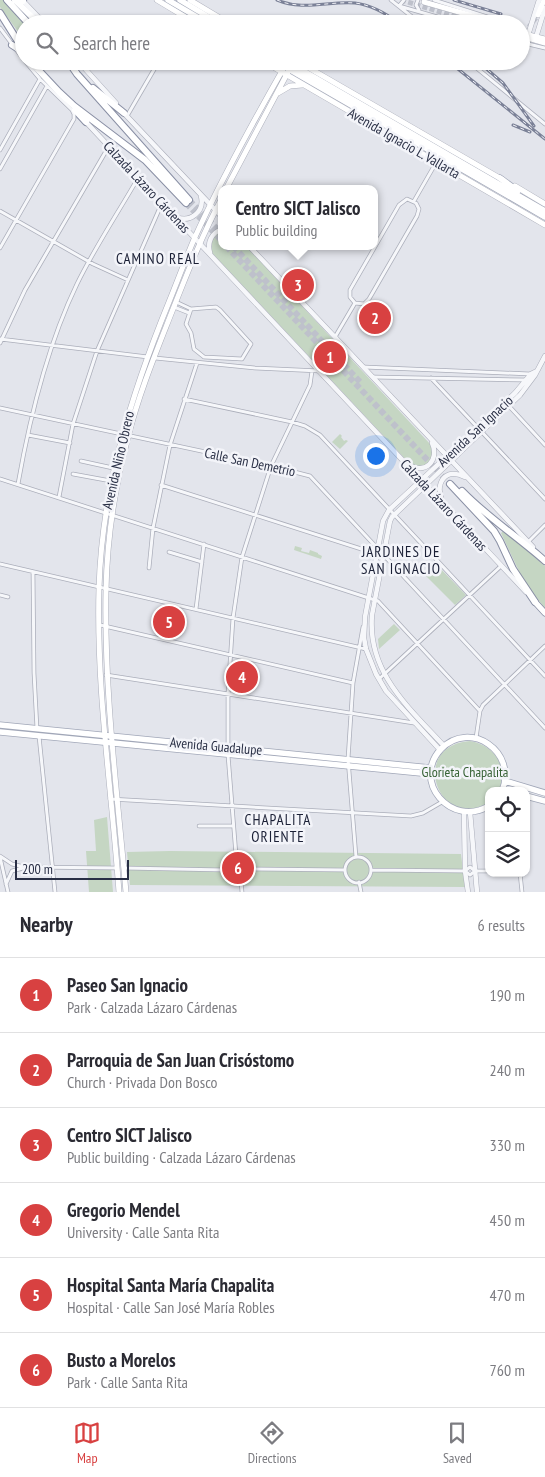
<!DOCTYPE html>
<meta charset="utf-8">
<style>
body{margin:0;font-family:"PT Sans Narrow",sans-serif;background:#f2f2f3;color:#2b2b33}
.controls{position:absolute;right:15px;bottom:15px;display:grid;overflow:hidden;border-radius:10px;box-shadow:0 1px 4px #0004}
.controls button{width:45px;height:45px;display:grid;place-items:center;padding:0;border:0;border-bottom:1px solid #e1e1e2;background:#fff;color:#2b2b33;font:25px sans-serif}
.scale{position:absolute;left:15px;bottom:12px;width:114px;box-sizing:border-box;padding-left:5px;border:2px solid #292f45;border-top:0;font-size:14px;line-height:18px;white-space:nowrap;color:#292f45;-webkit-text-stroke:4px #f3f4f9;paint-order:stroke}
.you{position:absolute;left:375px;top:455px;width:18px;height:18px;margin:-12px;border:4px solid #fff;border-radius:50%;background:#1a73e8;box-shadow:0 0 0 8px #1a73e833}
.badge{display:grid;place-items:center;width:32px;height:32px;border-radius:50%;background:#d84141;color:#fff;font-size:16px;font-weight:700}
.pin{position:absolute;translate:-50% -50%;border:2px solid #fff;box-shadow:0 1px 5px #0006}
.popup{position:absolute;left:218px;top:185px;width:160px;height:65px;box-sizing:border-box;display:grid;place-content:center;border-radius:10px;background:#fff;filter:drop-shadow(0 1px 4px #0005);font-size:16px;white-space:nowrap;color:#7c7c81}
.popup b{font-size:19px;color:#2b2b33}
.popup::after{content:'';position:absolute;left:50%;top:100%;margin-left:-10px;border:10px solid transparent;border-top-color:#fff}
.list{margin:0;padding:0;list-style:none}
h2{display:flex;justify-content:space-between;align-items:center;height:65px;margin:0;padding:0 20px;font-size:21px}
h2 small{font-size:16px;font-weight:400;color:#7c7c81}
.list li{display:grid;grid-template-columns:32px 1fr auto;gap:15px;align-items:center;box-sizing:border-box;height:75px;padding:0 20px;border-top:1px solid #e1e1e2}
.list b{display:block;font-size:19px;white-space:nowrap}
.list p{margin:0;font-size:16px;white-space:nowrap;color:#7c7c81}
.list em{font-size:16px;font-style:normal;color:#7c7c81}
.icon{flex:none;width:28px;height:28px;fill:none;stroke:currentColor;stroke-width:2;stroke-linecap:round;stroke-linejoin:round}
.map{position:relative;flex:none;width:545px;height:892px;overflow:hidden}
.search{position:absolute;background:#fff;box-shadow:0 1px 4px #0004;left:15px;right:15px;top:15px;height:55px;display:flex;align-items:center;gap:12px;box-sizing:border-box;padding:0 18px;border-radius:28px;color:#7c7c81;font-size:19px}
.sheet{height:515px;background:#fff}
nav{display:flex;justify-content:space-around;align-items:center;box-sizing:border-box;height:70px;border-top:1px solid #e1e1e2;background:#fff;font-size:14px;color:#7c7c81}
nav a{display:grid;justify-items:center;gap:2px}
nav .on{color:#d84141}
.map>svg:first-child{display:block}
.green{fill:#c5d6c3}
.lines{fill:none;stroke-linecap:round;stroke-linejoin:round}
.secondary-tunnel{stroke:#bec1cb;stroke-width:5;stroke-dasharray:5 2.5;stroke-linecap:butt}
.motorway-tunnel{stroke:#bec1cb;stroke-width:6;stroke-dasharray:6 3;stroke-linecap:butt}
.minor-casing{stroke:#abaeba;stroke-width:4.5}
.tertiary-casing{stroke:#abaeba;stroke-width:5.5}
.secondary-casing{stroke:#abaeba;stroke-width:6}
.primary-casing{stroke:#a1a7b8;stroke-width:7}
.trunk-casing{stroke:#898fa4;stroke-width:7}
.motorway-casing{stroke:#898fa4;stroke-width:8}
.minor{stroke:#f6f7fa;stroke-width:3}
.tertiary{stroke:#f6f7fa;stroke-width:4.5}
.secondary{stroke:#fff;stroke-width:5}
.primary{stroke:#fff;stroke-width:5.5}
.trunk{stroke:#fff;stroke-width:5.5}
.motorway{stroke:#fff;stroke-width:6}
.rail-casing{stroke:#7b8197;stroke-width:3}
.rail{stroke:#f3f4f9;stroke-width:1;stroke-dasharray:4;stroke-linecap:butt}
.labels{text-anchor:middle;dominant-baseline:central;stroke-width:5;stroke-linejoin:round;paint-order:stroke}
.street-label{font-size:14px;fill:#292f45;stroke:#f3f4f9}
.park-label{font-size:14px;fill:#376235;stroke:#f3f4f9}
.neighbourhood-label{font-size:15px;letter-spacing:1px;fill:#1b2036;stroke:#f3f4f9}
</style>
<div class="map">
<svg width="545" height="892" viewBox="0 0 545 892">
<rect width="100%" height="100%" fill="#e3e5ec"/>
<!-- green -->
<path class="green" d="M0 0H3L8 7 25 24 24 40 0 7Z
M222 230V246H246L431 445 434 454 428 464 418 468 409 463 211 252 210 240Z
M340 434 342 436 341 437 344 441 346 440 348 441 340 449 332 442Z
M504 530 545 566V608L525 584 501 533Z
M295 546 302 548 301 551 309 553 310 550 318 553V554L322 556 321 559 294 550Z
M436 564 466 595 455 605 425 575Z
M394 624 400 630 379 649 378 639Z
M470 741C496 746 508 766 499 791H489V802C439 834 407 746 470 741Z
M107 817 113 892H89L86 851H96L94 820Z
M170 851 461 854 465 887 130 885 127 852Z"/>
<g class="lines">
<!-- secondary-tunnel -->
<path class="secondary-tunnel" d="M401 0 480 24
M521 30 529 27 538 15"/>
<!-- motorway-tunnel -->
<path class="motorway-tunnel" d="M189 200 222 234
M186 203 222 241
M226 246 450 484
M233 246 361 383"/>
<!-- minor casing -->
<g class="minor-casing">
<path id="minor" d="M391 0 421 24
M418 0 416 5 419 10
M434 0 510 24
M399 6 462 24
M399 6 404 0
M181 24 185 17
M0 28 24 60
M521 29 529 32
M524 43 545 48
M25 61 40 79 73 111
M468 61 545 124
M127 116 159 61
M0 150 40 79
M0 169 47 86
M407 199 416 203 419 209 417 216 369 299 364 304 355 303 350 297V290L399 205Z
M414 201 437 161
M0 211 93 264 128 280
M0 248 74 119V114L72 110
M176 302 191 309 216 307 220 310 251 344 242 359 204 357 194 349 191 333 186 324 191 309
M174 307 189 313
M335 337 355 303
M0 339 148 357
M0 343 25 290 109 146
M155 358 255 368 320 371
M364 367 530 374
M373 377 527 380
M431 378 545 499
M184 399 292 422 305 426 320 435 545 676
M508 405 545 445
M0 408 271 466 310 476 545 728
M28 435 70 443
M81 461 113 468
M73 474 111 481
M0 479 378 601 480 711
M18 484C30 416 47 346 77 284 95 247 118 213 138 178
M161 485 377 554
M59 497 73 424 97 351 162 203
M528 542 545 525
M169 552 202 562
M0 564 366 649
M149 568 153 528 170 445 197 363
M33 572 34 673 37 729
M0 595 8 597
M196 609 204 544
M100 625 353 683
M106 675 414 723
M379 679 501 566
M39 736 55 892
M476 738 480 711 483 705 545 646
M228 748V694L233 618 242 557 271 466 310 385 312 371
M228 755 236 855
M110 799 411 816 423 813 442 802
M199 826H233
M225 869a13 13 0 1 1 26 0a13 13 0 1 1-26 0Z
M0 856 12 864 24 867
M0 857 8 892
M356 857 348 759 353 683 363 627
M345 870a13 13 0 1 1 26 0a13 13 0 1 1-26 0Z
M124 868 225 870
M251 869 345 870
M371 870 465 871 470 875 475 871H489
M465 871 470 867 475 871
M520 873 522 892
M241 882 242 892
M359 882 361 892
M6 884 12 871 27 867 117 868"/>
</g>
<!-- tertiary casing -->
<g class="tertiary-casing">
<path id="tertiary" d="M23 1 45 24
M529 32 539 0
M537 34 545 8
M78 61 116 103
M122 111 222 217
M86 122 526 592
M176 217C190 223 205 212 201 196
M249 246 533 547
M210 253C207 243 211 233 222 229
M408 464C425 476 440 460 432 443
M442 501C435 483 445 467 465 477
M444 746C409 708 367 672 372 615L390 521 392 517 520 395 535 375 545 356
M440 750 386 691 376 674 366 649 364 638 365 617 383 521 389 510 515 393 531 374 537 371
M464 812 465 871 468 892
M470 812 477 892"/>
</g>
<!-- secondary casing -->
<g class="secondary-casing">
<path id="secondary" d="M157 0 197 24
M190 0 230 24
M424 2 501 24
M538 15 544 0
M521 33 545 39
M521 36 545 43
M521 41 526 43
M263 61 545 225
M297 61 503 180
M278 93 290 86 302 85
M515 186 545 204
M226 189 288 72
M119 892C112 791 96 690 99 588 102 487 131 395 169 302 178 280 186 258 195 237 222 178 254 120 286 64
M126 892C117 791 104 691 106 590 107 539 115 486 128 437 139 393 157 350 173 309 188 271 203 233 222 198"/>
</g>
<!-- primary casing -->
<g class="primary-casing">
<path id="primary" d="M168 0 209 24
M180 0 220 24
M275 61 545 217
M286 61 545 211
M500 178 518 191
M0 725 431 768
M0 732 431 774
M505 781 545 793
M526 796 545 801
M489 806C451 828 411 781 441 749 470 719 518 752 502 791"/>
</g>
<!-- trunk casing -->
<g class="trunk-casing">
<path id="trunk" d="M535 602 545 613"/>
</g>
<!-- motorway casing -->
<g class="motorway-casing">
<path id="motorway" d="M7 0 29 24
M15 0 39 24
M21 0 23 1
M0 13 24 51
M12 45 23 52
M30 61 59 92 74 106 145 160 186 203
M37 61 48 65 56 61
M68 61 77 74 189 200
M93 88 124 113
M75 110 86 122
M450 484 494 531 500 541 513 569 535 602
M462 491C487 517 518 537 545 561"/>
</g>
<!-- minor -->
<use href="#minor" class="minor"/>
<!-- tertiary -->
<use href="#tertiary" class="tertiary"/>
<!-- secondary -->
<use href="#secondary" class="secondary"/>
<!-- primary -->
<use href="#primary" class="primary"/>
<!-- trunk -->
<use href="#trunk" class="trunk"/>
<!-- motorway -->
<use href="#motorway" class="motorway"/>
<!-- rail casing -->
<g class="rail-casing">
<path id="rail" d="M277 0C303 11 328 1 355 3 372 5 387 14 400 24
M454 0 501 14
M448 61 545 139
M482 65 503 83 534 126
M513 125 530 132"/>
</g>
<!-- rail -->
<use href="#rail" class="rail"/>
</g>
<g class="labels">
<!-- street labels -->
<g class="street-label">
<text transform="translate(404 143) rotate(30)">Avenida Ignacio L. Vallarta</text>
<text transform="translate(147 187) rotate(47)">Calzada Lázaro Cárdenas</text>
<text transform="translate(475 431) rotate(-43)">Avenida San Ignacio</text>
<text transform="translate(118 460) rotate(-77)">Avenida Niño Obrero</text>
<text transform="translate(250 462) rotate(12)">Calle San Demetrio</text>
<text transform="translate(444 505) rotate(47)">Calzada Lázaro Cárdenas</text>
<text transform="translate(216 746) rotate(5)">Avenida Guadalupe</text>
</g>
<!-- park labels -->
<g class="park-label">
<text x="465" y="772">Glorieta Chapalita</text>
</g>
<!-- neighbourhood labels -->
<g class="neighbourhood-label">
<text x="158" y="258">CAMINO REAL</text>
<text x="401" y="551">JARDINES DE<tspan x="401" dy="17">SAN IGNACIO</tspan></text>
<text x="278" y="819">CHAPALITA<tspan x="278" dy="17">ORIENTE</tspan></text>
</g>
</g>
</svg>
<div class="controls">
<button><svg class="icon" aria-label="locate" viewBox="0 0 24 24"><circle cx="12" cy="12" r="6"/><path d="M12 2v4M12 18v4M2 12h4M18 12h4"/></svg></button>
<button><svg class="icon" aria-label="layers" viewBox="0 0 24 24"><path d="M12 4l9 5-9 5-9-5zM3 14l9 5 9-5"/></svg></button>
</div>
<div class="scale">200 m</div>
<div class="you"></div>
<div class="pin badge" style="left:330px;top:357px">1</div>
<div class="pin badge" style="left:375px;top:318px">2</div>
<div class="pin badge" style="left:298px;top:285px">3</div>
<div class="popup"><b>Centro SICT Jalisco</b>Public building</div>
<div class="pin badge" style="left:242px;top:677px">4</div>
<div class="pin badge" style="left:169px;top:622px">5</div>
<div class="pin badge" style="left:238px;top:868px">6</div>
<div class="search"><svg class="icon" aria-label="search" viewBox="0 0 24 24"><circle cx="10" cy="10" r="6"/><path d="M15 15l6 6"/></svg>Search here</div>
</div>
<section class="sheet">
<h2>Nearby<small>6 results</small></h2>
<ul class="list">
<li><span class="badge">1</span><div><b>Paseo San Ignacio</b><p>Park · Calzada Lázaro Cárdenas</p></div><em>190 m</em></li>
<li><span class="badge">2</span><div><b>Parroquia de San Juan Crisóstomo</b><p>Church · Privada Don Bosco</p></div><em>240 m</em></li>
<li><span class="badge">3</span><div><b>Centro SICT Jalisco</b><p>Public building · Calzada Lázaro Cárdenas</p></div><em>330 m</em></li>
<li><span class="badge">4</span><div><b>Gregorio Mendel</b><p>University · Calle Santa Rita</p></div><em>450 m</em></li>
<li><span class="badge">5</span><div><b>Hospital Santa María Chapalita</b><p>Hospital · Calle San José María Robles</p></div><em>470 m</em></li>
<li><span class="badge">6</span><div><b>Busto a Morelos</b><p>Park · Calle Santa Rita</p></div><em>760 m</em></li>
</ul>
</section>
<nav>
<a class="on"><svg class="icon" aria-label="map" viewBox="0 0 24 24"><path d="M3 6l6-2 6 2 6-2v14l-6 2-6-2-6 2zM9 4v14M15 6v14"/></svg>Map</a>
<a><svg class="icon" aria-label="directions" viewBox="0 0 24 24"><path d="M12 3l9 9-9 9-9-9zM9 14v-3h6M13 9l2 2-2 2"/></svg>Directions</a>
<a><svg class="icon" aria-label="saved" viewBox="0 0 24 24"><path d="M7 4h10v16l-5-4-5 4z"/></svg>Saved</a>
</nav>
